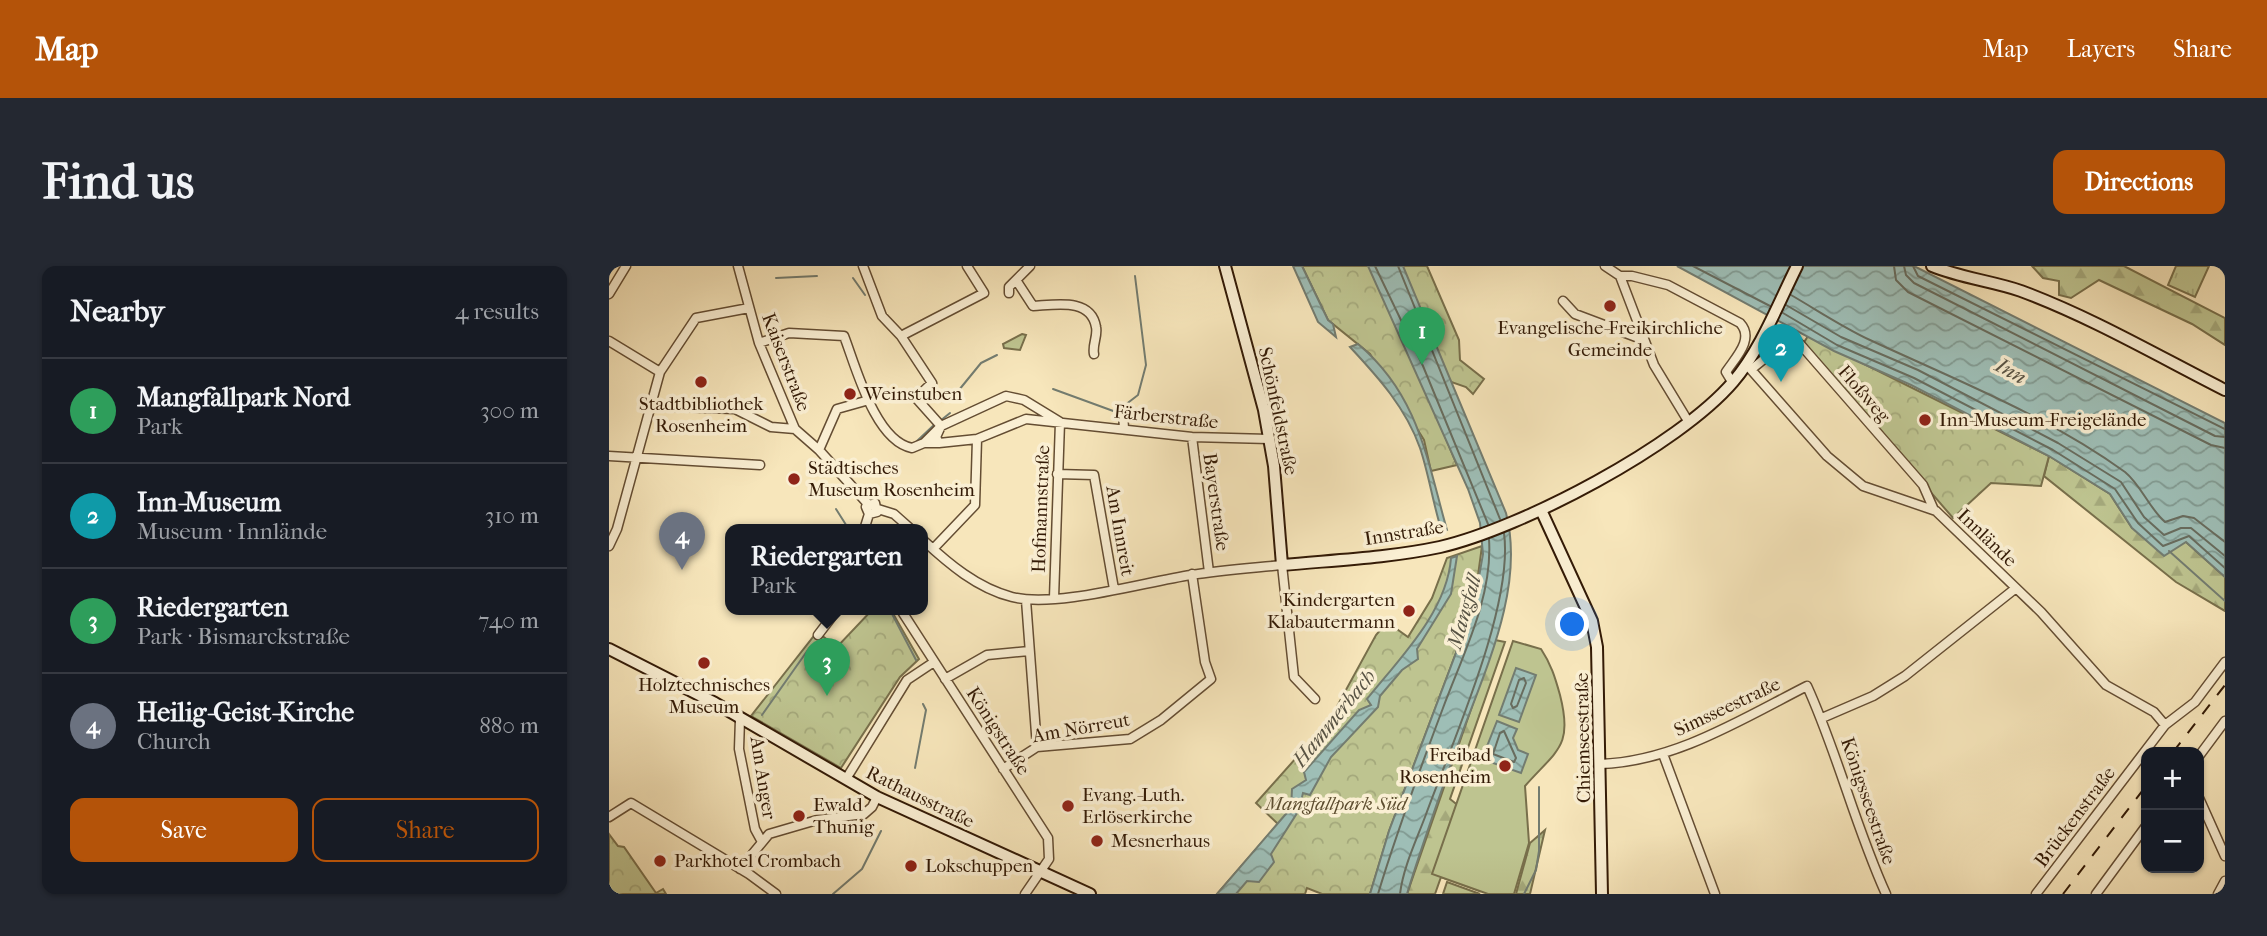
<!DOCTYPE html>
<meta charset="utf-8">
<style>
body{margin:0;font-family:"IM FELL French Canon",serif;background:#242831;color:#f1f3f6}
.controls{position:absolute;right:21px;bottom:21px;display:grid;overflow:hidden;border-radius:14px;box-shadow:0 2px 5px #0004}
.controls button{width:63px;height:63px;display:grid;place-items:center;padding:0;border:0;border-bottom:2px solid #363941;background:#171b24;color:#f1f3f6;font:35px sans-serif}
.you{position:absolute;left:964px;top:359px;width:24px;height:24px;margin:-18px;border:5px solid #fff;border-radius:50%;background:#1a73e8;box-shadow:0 0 0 10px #1a73e833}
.badge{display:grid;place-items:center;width:46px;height:46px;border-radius:50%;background:#b45309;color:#fff;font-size:23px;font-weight:700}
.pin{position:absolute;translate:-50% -58px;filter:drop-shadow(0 2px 4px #0008)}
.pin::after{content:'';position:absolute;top:37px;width:24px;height:21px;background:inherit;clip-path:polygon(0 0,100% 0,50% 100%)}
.popup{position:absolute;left:116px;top:258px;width:203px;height:91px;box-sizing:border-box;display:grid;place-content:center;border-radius:14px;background:#171b24;filter:drop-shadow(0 2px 5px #0005);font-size:23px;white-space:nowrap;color:#9ea1a6}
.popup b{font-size:26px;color:#f1f3f6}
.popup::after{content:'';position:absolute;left:50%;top:100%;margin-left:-14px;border:14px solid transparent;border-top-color:#171b24}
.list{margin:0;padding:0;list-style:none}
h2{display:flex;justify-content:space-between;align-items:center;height:91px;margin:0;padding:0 28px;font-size:30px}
h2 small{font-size:23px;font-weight:400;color:#9ea1a6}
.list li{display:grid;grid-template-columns:46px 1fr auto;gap:21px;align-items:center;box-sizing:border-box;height:105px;padding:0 28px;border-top:2px solid #363941}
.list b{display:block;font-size:26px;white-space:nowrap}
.list p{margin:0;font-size:23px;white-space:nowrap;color:#9ea1a6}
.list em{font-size:23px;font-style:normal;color:#9ea1a6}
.actions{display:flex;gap:14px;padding:21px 28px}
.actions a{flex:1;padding:16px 0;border:2px solid #b45309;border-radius:14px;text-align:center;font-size:24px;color:#b45309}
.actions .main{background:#b45309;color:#fff}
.map{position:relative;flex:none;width:1616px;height:628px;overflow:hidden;border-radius:14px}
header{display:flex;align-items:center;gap:42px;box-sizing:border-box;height:98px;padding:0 35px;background:#b45309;color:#fff}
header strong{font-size:33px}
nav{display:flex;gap:38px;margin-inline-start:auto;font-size:24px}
.intro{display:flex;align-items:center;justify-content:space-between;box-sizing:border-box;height:168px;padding:0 42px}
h1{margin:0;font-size:49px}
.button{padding:18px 32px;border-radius:14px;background:#b45309;color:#fff;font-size:24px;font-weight:700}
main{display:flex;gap:42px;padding:0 42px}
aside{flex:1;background:#171b24;border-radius:14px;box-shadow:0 2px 5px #0004}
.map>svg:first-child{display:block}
.grass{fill:url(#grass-tufts);stroke:#786f4b;stroke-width:2}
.forest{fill:url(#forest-firs);stroke:#786f4b;stroke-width:2}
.park{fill:url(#park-crowns);stroke:#786f4b;stroke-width:2}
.pitch{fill:#bec490;stroke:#786f4b;stroke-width:2}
.water{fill:url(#water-waves);stroke:#737c70;stroke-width:2}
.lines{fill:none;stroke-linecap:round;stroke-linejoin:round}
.shore{stroke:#686c5e;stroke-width:2}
.stream{stroke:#737c70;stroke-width:2}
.street-casing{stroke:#644d33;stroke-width:11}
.secondary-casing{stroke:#331a06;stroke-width:14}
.street{stroke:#faefd3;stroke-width:8}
.secondary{stroke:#faefd3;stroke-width:10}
.rail{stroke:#331a06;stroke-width:2;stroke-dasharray:12 12;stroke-linecap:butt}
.poi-dot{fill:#8f2418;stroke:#faefd3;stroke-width:2.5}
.labels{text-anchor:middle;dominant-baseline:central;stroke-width:7;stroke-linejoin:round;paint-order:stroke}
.poi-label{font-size:19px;fill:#331a06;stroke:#faefd3;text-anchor:start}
.street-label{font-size:19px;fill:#331a06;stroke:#faefd3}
.park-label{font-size:19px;font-style:italic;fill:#5d4d2f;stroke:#faefd3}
.water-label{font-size:21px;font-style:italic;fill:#585344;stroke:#faefd3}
</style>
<header>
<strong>Map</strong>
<nav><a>Map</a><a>Layers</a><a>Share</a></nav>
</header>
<div class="intro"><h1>Find us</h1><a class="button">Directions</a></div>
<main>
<aside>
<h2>Nearby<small>4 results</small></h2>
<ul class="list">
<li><span class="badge" style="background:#2e9e5b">1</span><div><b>Mangfallpark Nord</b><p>Park</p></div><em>300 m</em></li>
<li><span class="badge" style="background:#0f9aa8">2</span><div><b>Inn-Museum</b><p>Museum · Innlände</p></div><em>310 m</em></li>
<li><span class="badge" style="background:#2e9e5b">3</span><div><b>Riedergarten</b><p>Park · Bismarckstraße</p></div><em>740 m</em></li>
<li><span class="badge" style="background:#6b7280">4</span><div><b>Heilig-Geist-Kirche</b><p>Church</p></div><em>880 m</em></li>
</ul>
<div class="actions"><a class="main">Save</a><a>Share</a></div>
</aside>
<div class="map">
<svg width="1616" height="628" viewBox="0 0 1616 628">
<defs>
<pattern id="grass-tufts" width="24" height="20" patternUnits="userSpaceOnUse" patternTransform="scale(1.75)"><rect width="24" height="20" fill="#bec490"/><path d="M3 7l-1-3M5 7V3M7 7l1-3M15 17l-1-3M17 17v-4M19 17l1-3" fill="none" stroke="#a4a87b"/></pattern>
<pattern id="forest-firs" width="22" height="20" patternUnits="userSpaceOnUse" patternTransform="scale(1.75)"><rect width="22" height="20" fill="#bec490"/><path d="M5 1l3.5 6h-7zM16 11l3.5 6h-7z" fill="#a4a87b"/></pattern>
<pattern id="park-crowns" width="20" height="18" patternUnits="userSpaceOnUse" patternTransform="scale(1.75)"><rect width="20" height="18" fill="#bec490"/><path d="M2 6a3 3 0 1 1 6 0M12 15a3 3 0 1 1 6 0" fill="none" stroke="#a4a87b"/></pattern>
<pattern id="water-waves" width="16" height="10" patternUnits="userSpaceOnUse" patternTransform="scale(1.75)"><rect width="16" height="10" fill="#9ebeb6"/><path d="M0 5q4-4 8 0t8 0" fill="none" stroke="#819a92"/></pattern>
</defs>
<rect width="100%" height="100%" fill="#f7e6bb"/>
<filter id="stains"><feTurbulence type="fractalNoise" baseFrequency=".00286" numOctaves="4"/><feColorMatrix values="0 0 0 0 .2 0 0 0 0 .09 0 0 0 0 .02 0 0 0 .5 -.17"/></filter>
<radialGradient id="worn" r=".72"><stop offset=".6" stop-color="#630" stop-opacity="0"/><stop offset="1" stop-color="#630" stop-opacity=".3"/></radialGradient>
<!-- grass -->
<path class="grass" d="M1567 0H1600L1586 31 1559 19Z"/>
<!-- forest -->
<path class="forest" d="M1423 0H1515L1616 52V79L1583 58 1490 14 1462 32 1450 29V15L1434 12Z
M1440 190 1501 228 1523 262 1577 276 1616 311V345L1567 316 1435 210Z
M886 374 896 376 841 533 851 541 887 600 871 625 832 611 826 628H798Z
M936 564 921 628H907L921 577Z"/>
<!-- park -->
<path class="park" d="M693 0H818L850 74 851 94 875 113 864 128 857 121 808 104 848 199 822 205 815 174 761 88 719 54Z
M413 68 417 69 411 84 395 82 394 78Z
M1199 70 1440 190 1432 220 1382 217 1344 252 1194 78Z
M873 280 865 339 780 565 761 628H713L698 622 696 628H608L669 558 647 537 720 455 767 369 778 356 799 371 823 332 838 292Z
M263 344H282L310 393 291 411 232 502 142 450 208 366 228 381Z
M0 568 9 580 15 581 47 627 54 623 57 628H0Z"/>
<!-- pitch -->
<path class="pitch" d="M904 375 932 383C942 398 946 411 951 429 964 480 949 483 916 520L920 577 905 628H879L823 608Z
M838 616 871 628H834Z"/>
<!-- water -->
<path class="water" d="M684 0H693L719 54 724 58 727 71 709 56Z
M759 0H794L897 247C916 320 877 402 852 470 833 523 814 575 798 628H761L780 565 865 339 874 288 871 257 859 223Z
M1068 0H1305L1616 157V311L1577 276 1555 290 1523 262 1501 228 1440 190 1302 119 1225 85Z
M749 78C810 129 818 194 838 264L833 266C824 238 820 209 811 182 797 142 769 111 741 81Z
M848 290 842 328 808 383 809 393 793 404 771 430 769 441 722 491 701 529 694 527 690 544 662 588 665 596 650 616 638 615 627 628H608L682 542 683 523 697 514 695 506 750 444 762 439 758 433C790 393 838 346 842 292Z
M907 402 927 409 910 456 890 449Z
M888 455 908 463 904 472 909 484 919 488 912 507 873 493Z"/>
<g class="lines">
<!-- shore -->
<path class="shore" d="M766 0 814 100 879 258
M789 0 891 253
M1084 0 1161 40
M1285 0 1287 14 1299 26 1602 179 1616 182
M1295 0 1297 9 1305 17 1606 170 1616 171
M1304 0 1309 10 1616 163
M1182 29C1208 44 1233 61 1261 74 1347 114 1439 150 1516 206 1532 219 1540 242 1556 256L1574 250 1585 252 1616 276
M1177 39 1232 71 1309 104 1449 177 1512 216 1535 251 1555 269 1572 262H1582L1616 290
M1174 47 1228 79 1305 112 1444 184 1506 223 1529 257 1554 280 1580 270 1616 302
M915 412 917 417 908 440 904 442 902 438 910 414Z
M895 465 907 492 905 496 884 488 891 467Z
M769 628C788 565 811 503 834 442 854 388 884 331 880 273
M791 628C794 602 807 575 816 551 842 479 905 340 895 267"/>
<!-- stream -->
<path class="stream" d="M167 12 208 10
M244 12 256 29
M444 123 507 146 529 129 537 99 526 10
M341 135 372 97 388 89
M331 155 341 147
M308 175 326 158
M265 232V230
M227 243 239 262
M1560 285 1616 335
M281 344 307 394
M153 449 201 381
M306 502 317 444 314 438
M224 628 253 603 272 565
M915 628 927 604 930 585V521"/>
<!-- street casing -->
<g class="street-casing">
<path id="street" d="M129 0 150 77 186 163
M254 0 273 50 292 70 323 117 307 132 332 160 397 130 415 134 451 156 445 332
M996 0 1011 10H1023L1059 19 1131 57C1146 73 1126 92 1117 106L1123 116
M1011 10 1045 99 1079 155
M407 14 424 40C445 39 482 31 487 61 489 70 483 79 485 88
M400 27V21L421 0
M0 28 17 0
M954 35 966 48 1035 74
M292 70 375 27 358 0
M0 75 51 106
M150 77 180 67 235 70C247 101 266 175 303 182L315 177 332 160 327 171 330 177H315
M1137 98 1218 190 1254 220 1327 245 1432 346 1497 419 1545 446 1556 459
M1144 102 1171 80 1191 78 1314 219 1325 244
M39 140 126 143 162 161 186 163
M514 148 515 162
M186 163 210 184 259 238
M583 171 600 306
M330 177 368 173 417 153 583 171 660 173
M210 184 228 143 260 134
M0 190 151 199
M448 208 485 209 505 323
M269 243 285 248 303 264
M255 264 260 248 257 241 266 237 268 246 260 248
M314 274C340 298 368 322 403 331 448 342 535 316 582 309 612 304 643 302 673 299L685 411 706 433
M0 280 8 263 51 106 87 52 140 42
M324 283 366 239 368 173
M417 334 428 481
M292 344 439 572 440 593 416 628
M209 369 228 344
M336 413 378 389 420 385
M1213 452 1264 430 1296 410 1407 322
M131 453 130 483 146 563 152 574
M1054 488 1106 628
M1590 490 1616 455
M991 498C1065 496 1133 453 1198 420 1229 488 1246 560 1277 628
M394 503 428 481 521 473 552 454 602 413 596 396 583 308
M237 513 298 414 325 396
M1590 532 1616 590
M0 551 22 537 140 608 167 628
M131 603 160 568 208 554 255 548 263 541 268 531
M1427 628 1556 459 1586 436 1616 396
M1487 628 1537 560
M1609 628 1616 615"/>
</g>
<!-- secondary casing -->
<g class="secondary-casing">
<path id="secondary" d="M616 0 655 144 665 200 673 299C726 294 779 292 831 281 913 262 1069 180 1124 116 1152 83 1169 38 1188 0
M1323 0C1352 12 1383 15 1412 25 1482 51 1549 90 1616 124
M932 244 983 355 988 381 993 628
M0 383 106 437 268 531 481 628"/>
</g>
<!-- street -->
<use href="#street" class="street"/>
<!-- secondary -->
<use href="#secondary" class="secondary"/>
<!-- rail -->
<path class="rail" d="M1564 486 1616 419
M1454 628 1537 520"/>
</g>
<!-- markers -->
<g class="poi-dot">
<circle cx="1001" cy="40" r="7"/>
<circle cx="92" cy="116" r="7"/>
<circle cx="241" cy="128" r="7"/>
<circle cx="1316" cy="154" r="7"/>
<circle cx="185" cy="213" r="7"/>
<circle cx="800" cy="345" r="7"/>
<circle cx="95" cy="397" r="7"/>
<circle cx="896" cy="500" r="7"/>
<circle cx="459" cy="540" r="7"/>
<circle cx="190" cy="550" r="7"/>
<circle cx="488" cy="575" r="7"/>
<circle cx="51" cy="595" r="7"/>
<circle cx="302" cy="600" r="7"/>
</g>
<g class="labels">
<!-- poi labels -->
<g class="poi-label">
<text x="1001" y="62" text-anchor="middle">Evangelische-Freikirchliche<tspan x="1001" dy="22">Gemeinde</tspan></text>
<text x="255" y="128">Weinstuben</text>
<text x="92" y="138" text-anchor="middle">Stadtbibliothek<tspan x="92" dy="22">Rosenheim</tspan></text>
<text x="1330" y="154">Inn-Museum-Freigelände</text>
<text x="199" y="202">Städtisches<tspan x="199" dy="22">Museum Rosenheim</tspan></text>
<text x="786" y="334" text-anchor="end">Kindergarten<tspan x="786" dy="22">Klabautermann</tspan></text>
<text x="95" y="419" text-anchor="middle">Holztechnisches<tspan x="95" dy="22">Museum</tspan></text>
<text x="882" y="489" text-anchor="end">Freibad<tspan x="882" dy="22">Rosenheim</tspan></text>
<text x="473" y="529">Evang.-Luth.<tspan x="473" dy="22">Erlöserkirche</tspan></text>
<text x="204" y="539">Ewald<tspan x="204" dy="22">Thunig</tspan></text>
<text x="502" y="575">Mesnerhaus</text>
<text x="65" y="595">Parkhotel Crombach</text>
<text x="316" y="600">Lokschuppen</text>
</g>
<!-- street labels -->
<g class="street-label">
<text transform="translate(177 96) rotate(69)">Kaiserstraße</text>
<text transform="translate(1255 128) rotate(49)">Floßweg</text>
<text transform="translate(669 145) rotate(78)">Schönfeldstraße</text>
<text transform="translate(557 151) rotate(6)">Färberstraße</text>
<text transform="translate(607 236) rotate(82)">Bayerstraße</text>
<text transform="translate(432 243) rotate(-88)">Hofmannstraße</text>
<text transform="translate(511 265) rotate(80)">Am Innreit</text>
<text transform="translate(795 267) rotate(-9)">Innstraße</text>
<text transform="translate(1378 272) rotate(44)">Innlände</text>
<text transform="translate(1118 441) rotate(-25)">Simsseestraße</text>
<text transform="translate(472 462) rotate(-10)">Am Nörreut</text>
<text transform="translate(389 465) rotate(57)">Königstraße</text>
<text transform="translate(974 472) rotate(-91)">Chiemseestraße</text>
<text transform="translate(154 512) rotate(81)">Am Anger</text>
<text transform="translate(311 531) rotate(26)">Rathausstraße</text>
<text transform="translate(1259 535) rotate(71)">Königsseestraße</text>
<text transform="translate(1466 551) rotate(-53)">Brückenstraße</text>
</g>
<!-- park labels -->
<g class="park-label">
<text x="727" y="538">Mangfallpark Süd</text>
</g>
<!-- water labels -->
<g class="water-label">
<text transform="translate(1402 105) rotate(29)">Inn</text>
<text transform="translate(855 346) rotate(-74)">Mangfall</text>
<text transform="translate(725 452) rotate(-51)">Hammerbach</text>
</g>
</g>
<rect width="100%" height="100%" filter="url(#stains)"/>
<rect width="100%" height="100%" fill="url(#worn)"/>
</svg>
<div class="controls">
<button>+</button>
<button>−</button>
</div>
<div class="you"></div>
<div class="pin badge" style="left:813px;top:99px;background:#2e9e5b">1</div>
<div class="pin badge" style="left:1172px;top:116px;background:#0f9aa8">2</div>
<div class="pin badge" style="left:218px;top:430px;background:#2e9e5b">3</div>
<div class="popup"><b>Riedergarten</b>Park</div>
<div class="pin badge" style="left:73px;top:304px;background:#6b7280">4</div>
</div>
</main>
